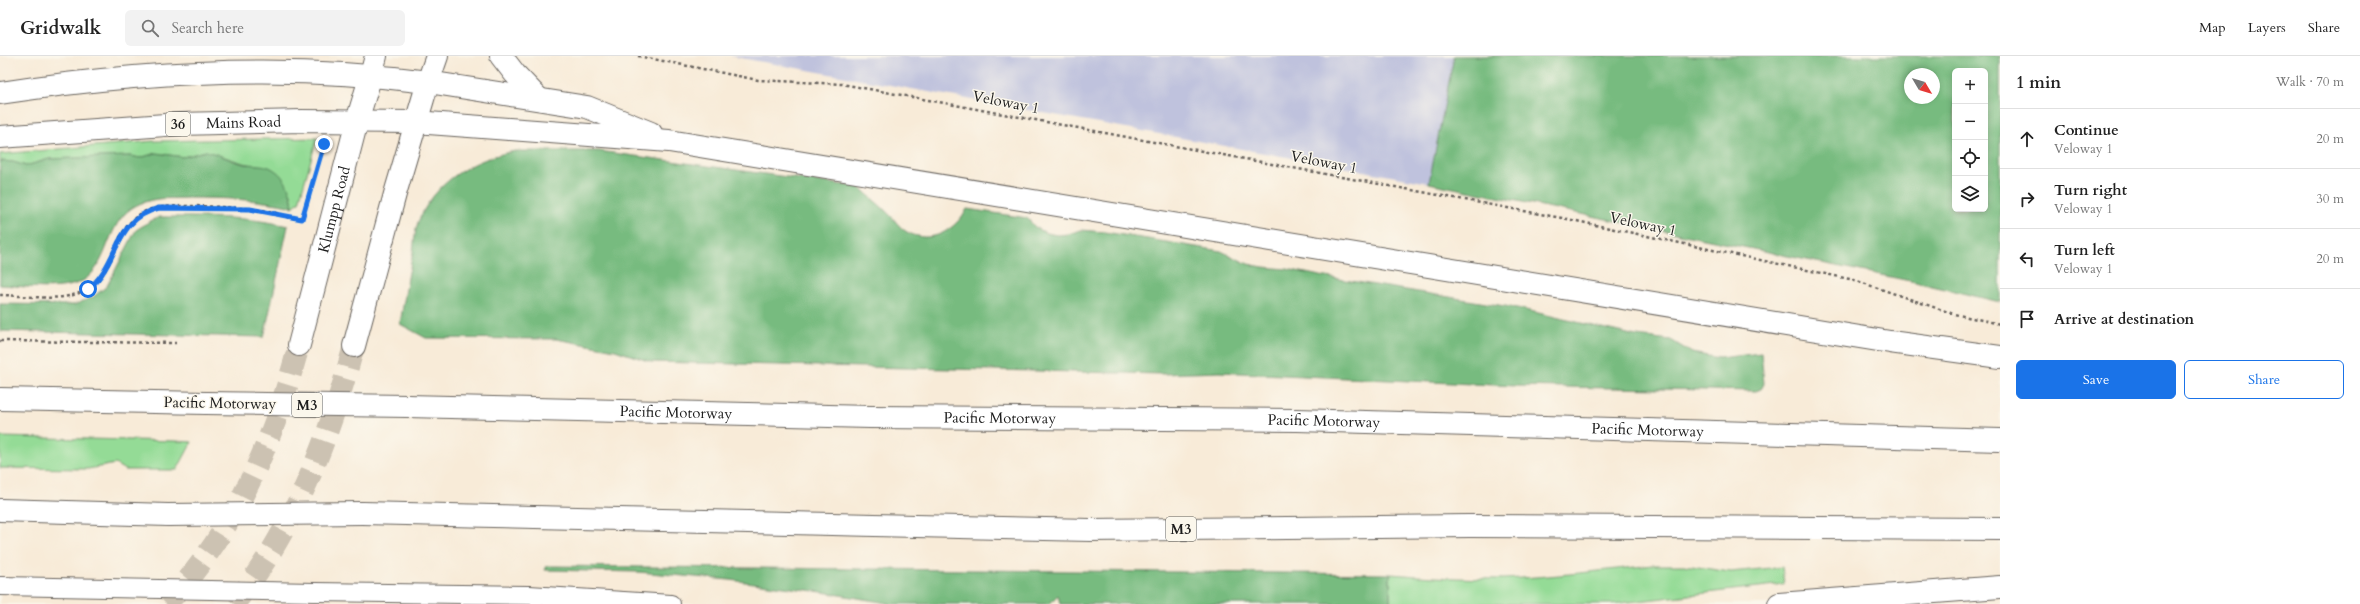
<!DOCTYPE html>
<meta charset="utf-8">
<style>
body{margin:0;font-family:Cardo,serif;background:#f2f2f2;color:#222}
.controls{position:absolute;right:12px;top:12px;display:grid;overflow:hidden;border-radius:6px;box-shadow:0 2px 6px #0003}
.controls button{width:36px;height:36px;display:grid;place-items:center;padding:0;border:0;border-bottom:1px solid #e0e0e0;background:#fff;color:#222;font:20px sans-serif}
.compass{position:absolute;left:1904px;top:12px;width:36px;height:36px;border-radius:50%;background:#fff;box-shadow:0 2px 6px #0003;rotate:128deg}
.stop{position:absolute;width:12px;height:12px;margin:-9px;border:3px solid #1a73e8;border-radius:50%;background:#fff}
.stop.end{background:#1a73e8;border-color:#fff;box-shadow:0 1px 4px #0008}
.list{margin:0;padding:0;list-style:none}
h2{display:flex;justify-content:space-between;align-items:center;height:52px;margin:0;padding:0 16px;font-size:17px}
h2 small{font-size:13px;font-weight:400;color:#767676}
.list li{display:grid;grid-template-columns:26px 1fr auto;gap:12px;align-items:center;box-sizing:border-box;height:60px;padding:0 16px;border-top:1px solid #e0e0e0}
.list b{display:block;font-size:15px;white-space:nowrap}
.list p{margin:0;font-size:13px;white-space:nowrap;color:#767676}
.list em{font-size:13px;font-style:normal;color:#767676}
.actions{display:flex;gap:8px;padding:12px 16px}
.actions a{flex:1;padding:9px 0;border:1px solid #1a73e8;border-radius:6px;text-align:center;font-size:14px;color:#1a73e8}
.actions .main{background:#1a73e8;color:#fff}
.icon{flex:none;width:22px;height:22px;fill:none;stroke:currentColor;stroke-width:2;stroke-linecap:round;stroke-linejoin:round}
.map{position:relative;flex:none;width:2000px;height:548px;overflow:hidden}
header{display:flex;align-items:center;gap:24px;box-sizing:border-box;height:56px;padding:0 20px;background:#fff;border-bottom:1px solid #e0e0e0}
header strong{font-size:19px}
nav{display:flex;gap:22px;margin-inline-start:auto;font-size:14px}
.search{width:280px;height:36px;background:#f2f2f2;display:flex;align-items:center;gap:10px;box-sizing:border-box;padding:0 14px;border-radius:6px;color:#767676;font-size:15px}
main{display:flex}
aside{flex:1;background:#fff}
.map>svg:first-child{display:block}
.industrial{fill:#bfc2dd}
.green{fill:#94db96;stroke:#587c59}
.forest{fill:#77bb7f;stroke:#4a6c4e;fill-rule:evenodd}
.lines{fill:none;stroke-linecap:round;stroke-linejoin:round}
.secondary-tunnel{stroke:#ccc2b2;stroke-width:22;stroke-dasharray:22 11;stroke-linecap:butt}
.service-casing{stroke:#69645e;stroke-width:20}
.tertiary-casing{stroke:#69645e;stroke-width:24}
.secondary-casing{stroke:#69645e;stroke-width:24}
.primary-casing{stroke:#69645e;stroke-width:24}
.motorway-casing{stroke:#69645e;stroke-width:24}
.path{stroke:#69645e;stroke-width:2.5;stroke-dasharray:3 3;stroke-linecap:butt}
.service{stroke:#fff;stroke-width:18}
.tertiary{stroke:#fff;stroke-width:22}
.secondary{stroke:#fff;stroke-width:22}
.primary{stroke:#fff;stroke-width:22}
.motorway{stroke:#fff;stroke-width:22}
.service-bridge-casing{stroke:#69645e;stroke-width:20;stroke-linecap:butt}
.motorway-bridge-casing{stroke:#69645e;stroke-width:24;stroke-linecap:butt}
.service-bridge{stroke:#fff;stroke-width:18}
.motorway-bridge{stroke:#fff;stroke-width:22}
.route{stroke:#1a73e8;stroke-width:5}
.labels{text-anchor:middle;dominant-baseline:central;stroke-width:3;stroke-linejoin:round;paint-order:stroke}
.shield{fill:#fbf7ec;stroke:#5f5e5a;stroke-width:1}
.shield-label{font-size:14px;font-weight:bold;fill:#1c1c1c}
.street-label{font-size:15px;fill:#1c1c1c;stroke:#fbf7ec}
</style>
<header>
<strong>Gridwalk</strong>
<div class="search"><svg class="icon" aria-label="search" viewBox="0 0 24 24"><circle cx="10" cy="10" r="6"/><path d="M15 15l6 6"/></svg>Search here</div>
<nav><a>Map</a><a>Layers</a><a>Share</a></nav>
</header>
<main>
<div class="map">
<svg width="2000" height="548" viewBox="0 0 2000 548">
<rect width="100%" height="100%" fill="#fbf7ec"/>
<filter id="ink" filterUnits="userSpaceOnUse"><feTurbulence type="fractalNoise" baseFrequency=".025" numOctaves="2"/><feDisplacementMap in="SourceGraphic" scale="8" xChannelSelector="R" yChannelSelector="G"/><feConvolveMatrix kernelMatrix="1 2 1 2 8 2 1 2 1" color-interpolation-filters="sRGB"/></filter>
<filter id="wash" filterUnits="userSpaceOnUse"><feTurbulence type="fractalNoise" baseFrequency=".012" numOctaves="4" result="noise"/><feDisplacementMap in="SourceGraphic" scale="16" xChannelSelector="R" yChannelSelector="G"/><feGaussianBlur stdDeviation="0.9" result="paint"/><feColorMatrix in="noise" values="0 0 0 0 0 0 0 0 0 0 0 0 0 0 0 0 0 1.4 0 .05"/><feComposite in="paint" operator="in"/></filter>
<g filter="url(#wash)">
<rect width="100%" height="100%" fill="#f8ebd8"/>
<!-- industrial -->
<path class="industrial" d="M730 0H1454L1429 127Z"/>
<!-- green -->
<path class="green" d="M317 82 299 146 293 151 291 138 268 111 243 107 206 95 183 101 156 97 140 102 130 100 49 103 26 110 13 106 0 105V98L154 85Z
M0 381 176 385 192 386 177 414H125L115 408 88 413 0 412Z
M1654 509H1685L1730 516 1782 511 1784 528 1612 548H1390V518C1428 521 1465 523 1503 523 1553 521 1604 514 1654 509Z"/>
<!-- forest -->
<path class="forest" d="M1454 0H2000V246L1915 226 1429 127ZM1955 15H1985V153H1955ZM1910 18H1934V42H1910Z
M206 95C219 98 231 105 244 108 252 109 261 108 269 111 285 118 291 134 293 151 258 143 223 142 187 142 174 143 158 141 145 146 137 148 128 154 123 160 106 179 106 210 84 224 64 237 23 230 0 229V105L13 106 26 110 49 103 130 100 140 102 156 97 183 101Z
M515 95H599L859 131C869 140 880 149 889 158 895 164 899 171 907 176 931 189 954 175 967 153L1027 162 1035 171 1046 177 1057 179 1069 178 1080 174 1105 176 1221 195 1248 208 1263 211 1287 213 1320 220 1517 252 1636 280 1671 284 1692 297 1708 300 1719 302 1761 297 1764 327 1761 333 1756 335 1515 330 1219 316 1163 318 651 306 615 294 556 283 426 282 400 268C404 244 408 220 413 196 414 186 415 175 418 166 436 124 473 103 515 95Z
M160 161C203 161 246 160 288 170L264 281 0 275V248L74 249 93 241 107 230 136 174 152 164Z
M547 510 1390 518V548H1060L1058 539 1049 548H893L822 536 730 524 638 516 545 514Z"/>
</g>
<g filter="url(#ink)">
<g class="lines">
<!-- secondary-tunnel -->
<path class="secondary-tunnel" d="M166 548C235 477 274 383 299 289
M234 548C296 471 328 384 354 290"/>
<!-- service casing -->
<g class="service-casing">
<path id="service" d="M0 530 108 532
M315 536 529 539 671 548"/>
</g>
<!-- tertiary casing -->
<g class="tertiary-casing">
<path id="tertiary" d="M371 19 376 0
M428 26 437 0"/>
</g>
<!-- secondary casing -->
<g class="secondary-casing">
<g id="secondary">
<path id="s1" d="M299 289 357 65 371 19"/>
<path d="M354 290 395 138 428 26"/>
</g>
</g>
<!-- primary casing -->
<g class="primary-casing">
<g id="primary">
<path d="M0 37C141 15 286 7 428 26"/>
<path id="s2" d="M0 81 179 68 302 65 415 66"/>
</g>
</g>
<!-- motorway casing -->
<g class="motorway-casing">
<g id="motorway">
<path d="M501 0 515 18 539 43"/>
<path d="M428 26 587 51 651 77"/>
<path d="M415 66 669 85 1890 286 2000 301"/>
<path d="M0 343 206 347"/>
<path id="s3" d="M407 350 870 361 1297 364 2000 384"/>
<path d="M0 454 168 459"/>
<path d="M362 457 1090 474 1469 470 2000 473"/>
<path d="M1779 548 2000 531"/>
</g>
</g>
<!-- path -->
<path class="path" d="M638 0 758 24 842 28 1567 163 1854 224 1954 258 2000 268
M0 239C21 239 53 245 73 239 120 227 108 168 149 154 172 146 242 152 267 155 279 157 292 164 303 162
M0 285 176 287"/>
<!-- service -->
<use href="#service" class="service"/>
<!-- tertiary -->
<use href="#tertiary" class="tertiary"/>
<!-- secondary -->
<use href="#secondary" class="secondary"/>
<!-- primary -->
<use href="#primary" class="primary"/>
<!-- motorway -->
<use href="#motorway" class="motorway"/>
<!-- service-bridge casing -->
<g class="service-bridge-casing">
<path id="service-bridge" d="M108 532 315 536"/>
</g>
<!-- motorway-bridge casing -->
<g class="motorway-bridge-casing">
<path id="motorway-bridge" d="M206 347 407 350
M168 459 362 457"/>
</g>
<!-- service-bridge -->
<use href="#service-bridge" class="service-bridge"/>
<!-- motorway-bridge -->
<use href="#motorway-bridge" class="motorway-bridge"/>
</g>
</g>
<g class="lines" filter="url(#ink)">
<!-- route -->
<path class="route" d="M88 233C121 206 112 164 159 152L250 153 302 163 324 88"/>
</g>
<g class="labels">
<!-- shield labels -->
<g class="shield">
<rect x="166" y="56" width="24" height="24" rx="3"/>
<rect x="292" y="337" width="30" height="24" rx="3"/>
<rect x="1166" y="461" width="30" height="24" rx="3"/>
</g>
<g class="shield-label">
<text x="178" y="68">36</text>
<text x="307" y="349">M3</text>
<text x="1181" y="473">M3</text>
</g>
<!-- street labels -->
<g class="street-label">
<text transform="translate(1006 46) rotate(11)">Veloway 1</text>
<text stroke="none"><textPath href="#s2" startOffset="244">Mains Road</textPath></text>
<text transform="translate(1324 106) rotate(11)">Veloway 1</text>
<text stroke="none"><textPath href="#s1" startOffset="140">Klumpp Road</textPath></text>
<text transform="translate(1643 168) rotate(12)">Veloway 1</text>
<text transform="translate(220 347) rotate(1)">Pacific Motorway</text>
<text stroke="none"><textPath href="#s3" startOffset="269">Pacific Motorway</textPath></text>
<text stroke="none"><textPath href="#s3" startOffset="593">Pacific Motorway</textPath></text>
<text stroke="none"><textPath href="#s3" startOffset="917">Pacific Motorway</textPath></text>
<text stroke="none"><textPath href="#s3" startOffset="1241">Pacific Motorway</textPath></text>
</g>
</g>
</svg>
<div class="controls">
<button>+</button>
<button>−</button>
<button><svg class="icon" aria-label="locate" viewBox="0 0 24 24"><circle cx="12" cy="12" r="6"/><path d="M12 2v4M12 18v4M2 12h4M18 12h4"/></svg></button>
<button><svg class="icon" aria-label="layers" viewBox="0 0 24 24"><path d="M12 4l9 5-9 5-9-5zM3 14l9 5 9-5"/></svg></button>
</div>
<svg class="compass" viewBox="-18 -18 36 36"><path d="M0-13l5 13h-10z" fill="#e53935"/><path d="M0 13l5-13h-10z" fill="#767676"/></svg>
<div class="stop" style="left:88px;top:233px"></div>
<div class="stop end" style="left:324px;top:88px"></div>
</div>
<aside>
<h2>1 min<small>Walk · 70 m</small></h2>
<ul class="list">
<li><svg class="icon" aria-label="ahead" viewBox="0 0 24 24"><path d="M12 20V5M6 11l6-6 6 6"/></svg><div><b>Continue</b><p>Veloway 1</p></div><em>20 m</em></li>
<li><svg class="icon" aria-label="right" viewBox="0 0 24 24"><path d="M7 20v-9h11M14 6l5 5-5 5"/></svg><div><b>Turn right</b><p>Veloway 1</p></div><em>30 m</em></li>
<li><svg class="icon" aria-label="left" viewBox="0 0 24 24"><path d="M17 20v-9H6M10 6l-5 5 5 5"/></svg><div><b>Turn left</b><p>Veloway 1</p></div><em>20 m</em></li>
<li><svg class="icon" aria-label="arrive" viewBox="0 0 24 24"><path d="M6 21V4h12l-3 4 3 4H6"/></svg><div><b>Arrive at destination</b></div></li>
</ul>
<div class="actions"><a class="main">Save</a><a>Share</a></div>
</aside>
</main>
